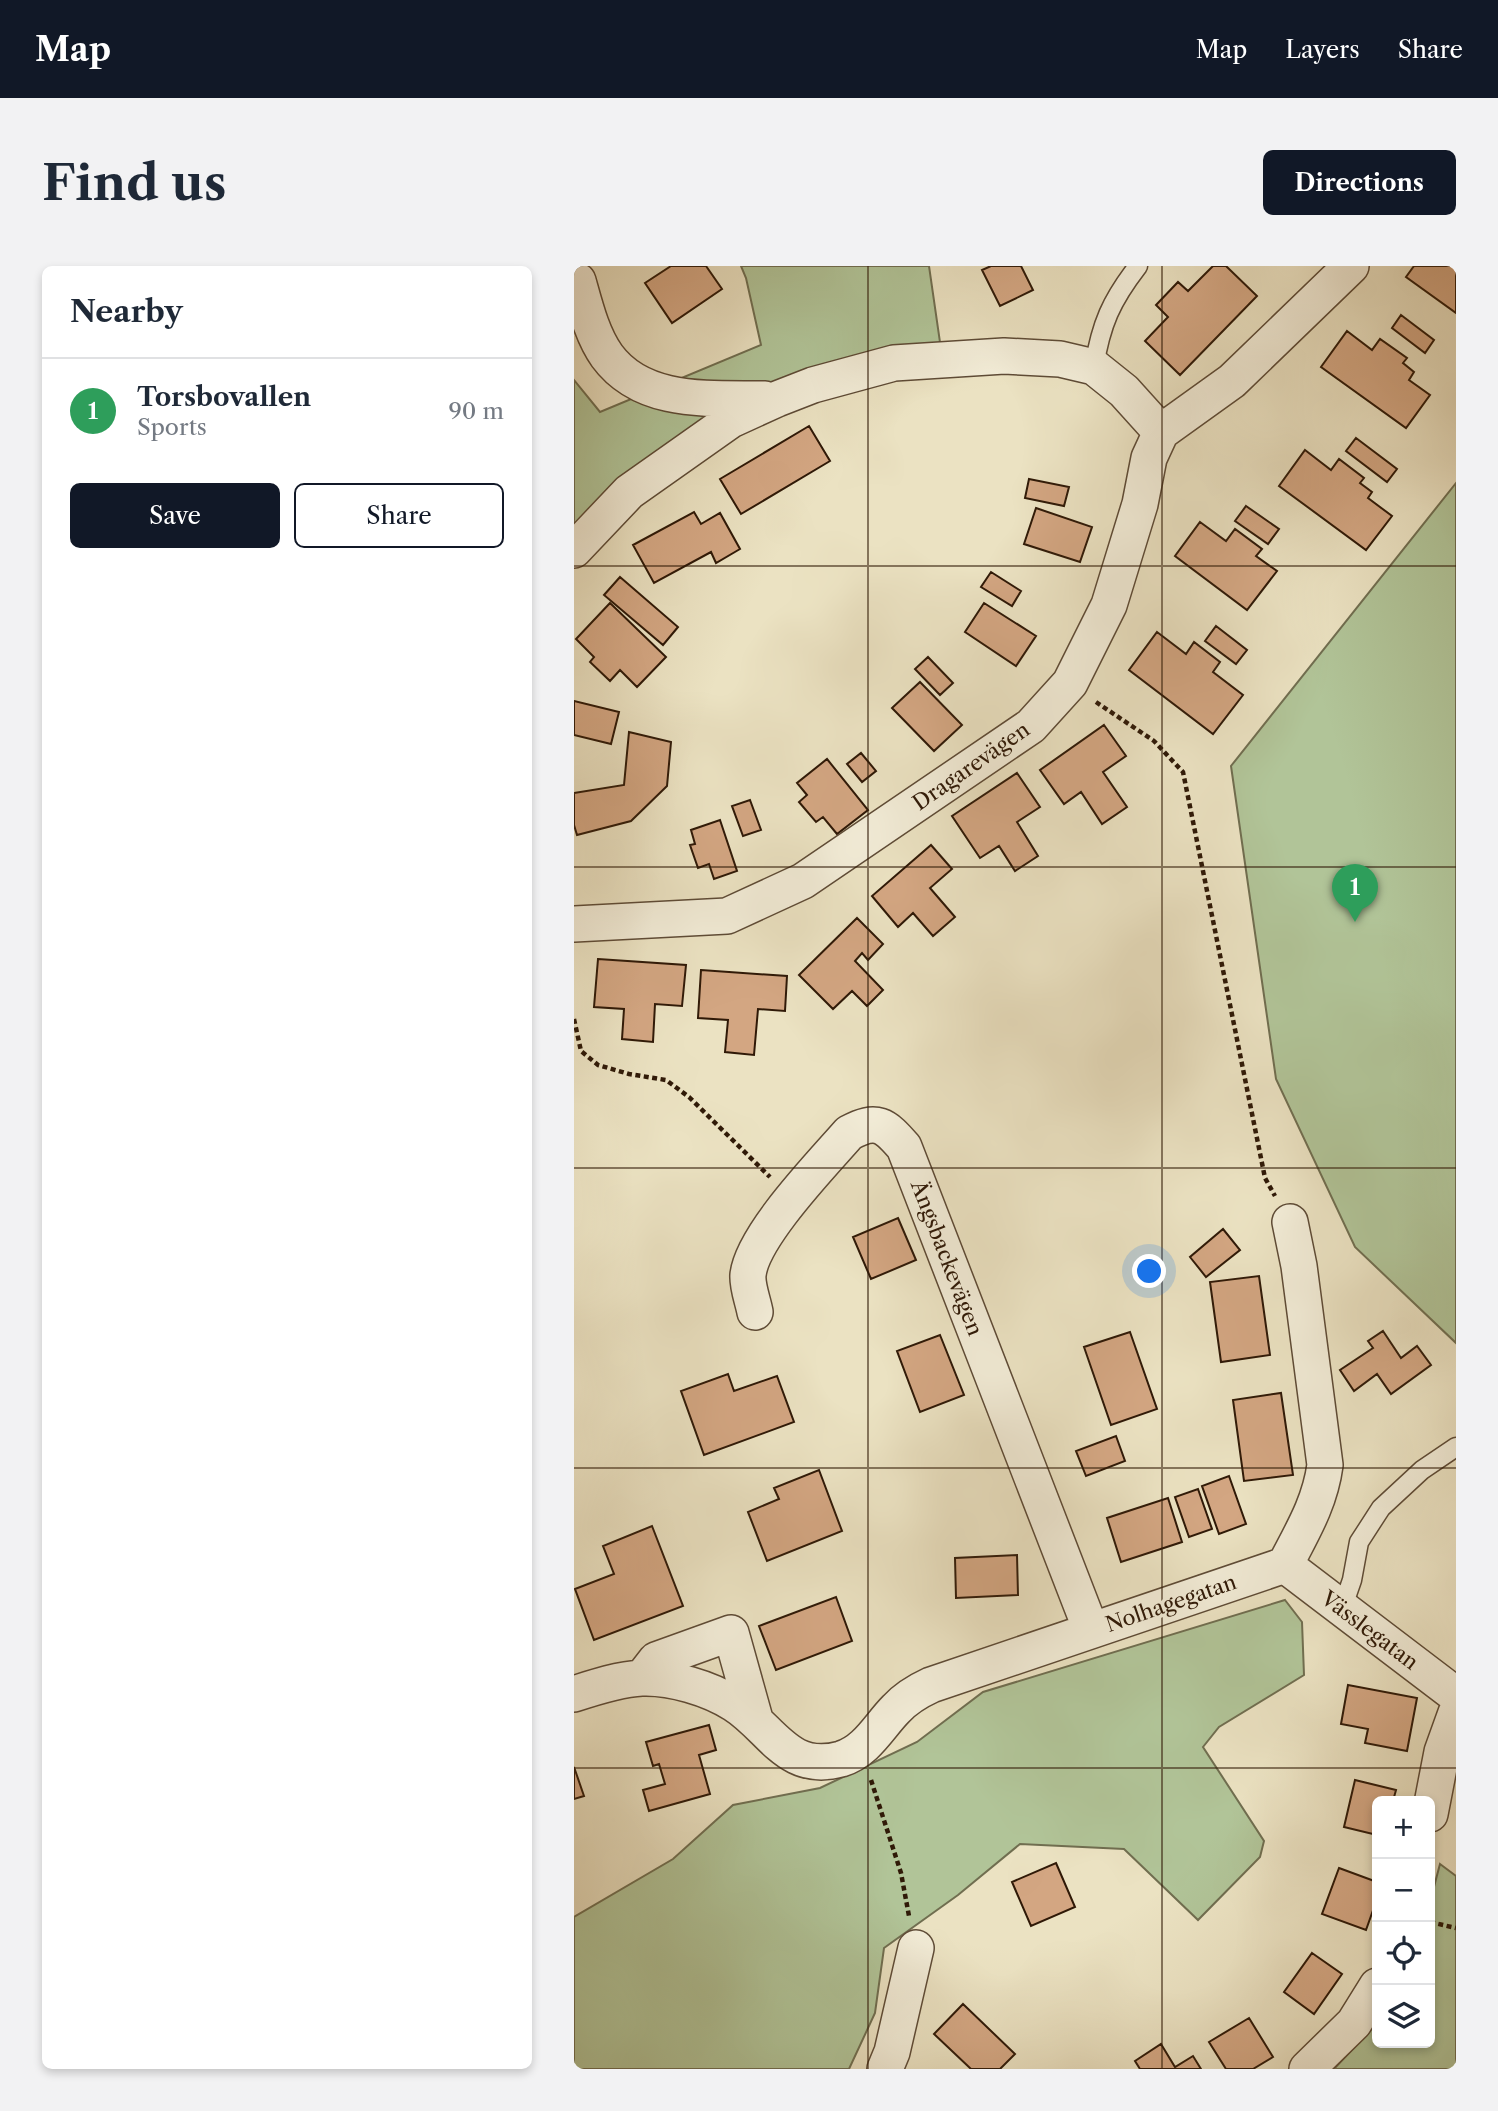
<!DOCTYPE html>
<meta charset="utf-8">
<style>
body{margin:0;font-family:"Libre Caslon Text",serif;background:#f2f2f3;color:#1f2937}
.controls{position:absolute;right:21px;bottom:21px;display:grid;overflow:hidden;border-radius:10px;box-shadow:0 4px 10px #0003}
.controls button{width:63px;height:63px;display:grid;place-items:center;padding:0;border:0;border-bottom:2px solid #e0e1e3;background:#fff;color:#1f2937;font:35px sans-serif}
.you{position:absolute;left:576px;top:1006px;width:24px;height:24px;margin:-18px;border:5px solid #fff;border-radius:50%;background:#1a73e8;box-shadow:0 0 0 10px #1a73e833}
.badge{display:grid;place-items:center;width:46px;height:46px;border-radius:50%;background:#111827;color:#fff;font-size:23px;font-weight:700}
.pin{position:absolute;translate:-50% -58px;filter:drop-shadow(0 2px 4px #0008)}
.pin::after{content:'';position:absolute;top:37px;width:24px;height:21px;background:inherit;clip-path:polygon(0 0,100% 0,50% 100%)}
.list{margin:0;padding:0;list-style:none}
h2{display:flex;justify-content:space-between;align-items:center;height:91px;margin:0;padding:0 28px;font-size:30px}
h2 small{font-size:23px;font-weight:400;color:#747a83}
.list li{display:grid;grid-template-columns:46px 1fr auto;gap:21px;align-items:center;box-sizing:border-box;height:105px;padding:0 28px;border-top:2px solid #e0e1e3}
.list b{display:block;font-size:26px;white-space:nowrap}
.list p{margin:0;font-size:23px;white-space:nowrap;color:#747a83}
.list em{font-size:23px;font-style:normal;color:#747a83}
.actions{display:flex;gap:14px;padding:21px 28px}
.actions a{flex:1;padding:16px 0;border:2px solid #111827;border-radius:10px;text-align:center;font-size:24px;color:#111827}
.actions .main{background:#111827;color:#fff}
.icon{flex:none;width:38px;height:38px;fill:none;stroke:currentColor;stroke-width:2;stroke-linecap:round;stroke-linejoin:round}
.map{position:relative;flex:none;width:882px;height:1803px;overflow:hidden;border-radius:10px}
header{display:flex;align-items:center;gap:42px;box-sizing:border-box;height:98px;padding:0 35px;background:#111827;color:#fff}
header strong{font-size:33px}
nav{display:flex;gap:38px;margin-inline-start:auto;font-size:24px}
.intro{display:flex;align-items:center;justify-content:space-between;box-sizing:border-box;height:168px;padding:0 42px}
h1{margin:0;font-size:49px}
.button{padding:18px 32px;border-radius:10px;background:#111827;color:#fff;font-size:24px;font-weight:700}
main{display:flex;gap:42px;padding:0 42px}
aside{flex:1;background:#fff;border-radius:10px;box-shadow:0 4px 10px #0003}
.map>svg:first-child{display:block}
.green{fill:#b1c498;stroke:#706e50;stroke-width:2}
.building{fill:#d3a682;stroke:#2f1907;stroke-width:2}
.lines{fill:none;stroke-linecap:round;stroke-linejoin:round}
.service-casing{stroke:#5e4b36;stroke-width:21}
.minor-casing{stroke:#5e4b36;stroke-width:38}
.path{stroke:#2f1907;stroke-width:4.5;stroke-dasharray:5 3.5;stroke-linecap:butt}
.service{stroke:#f2ecd7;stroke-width:18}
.minor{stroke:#f2ecd7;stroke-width:35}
.grid{fill:none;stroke:#2f1907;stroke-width:2;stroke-opacity:0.55}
.labels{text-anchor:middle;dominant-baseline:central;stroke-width:7;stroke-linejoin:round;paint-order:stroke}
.street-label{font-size:21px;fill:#2f1907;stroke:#f2ecd7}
</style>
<header>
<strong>Map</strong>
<nav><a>Map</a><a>Layers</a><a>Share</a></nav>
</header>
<div class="intro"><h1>Find us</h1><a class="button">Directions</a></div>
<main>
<aside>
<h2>Nearby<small></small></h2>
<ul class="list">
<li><span class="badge" style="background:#2e9e5b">1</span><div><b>Torsbovallen</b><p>Sports</p></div><em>90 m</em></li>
</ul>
<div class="actions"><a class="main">Save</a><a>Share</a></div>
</aside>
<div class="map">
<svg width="882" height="1803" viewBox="0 0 882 1803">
<rect width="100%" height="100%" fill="#ebe2c2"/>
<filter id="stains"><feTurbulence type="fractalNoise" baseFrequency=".00286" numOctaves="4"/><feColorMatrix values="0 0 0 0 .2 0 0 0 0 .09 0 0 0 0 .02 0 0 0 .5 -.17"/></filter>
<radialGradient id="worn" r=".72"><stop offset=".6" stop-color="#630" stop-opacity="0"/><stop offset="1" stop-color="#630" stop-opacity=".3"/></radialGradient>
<!-- green -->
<path class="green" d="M167 0H355L368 90 282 95 0 266V114L26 146 187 79 172 12Z
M882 217V1077L781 981 702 813 657 500Z
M711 1334 728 1356 730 1409 645 1461 629 1481 690 1575 686 1591 624 1654 550 1583 446 1578 384 1629 310 1682 301 1747 275 1803H0V1651L99 1593 159 1539 246 1522 343 1476 409 1426Z
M866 1598 882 1610V1803H760L803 1757V1777H856V1636Z"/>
<!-- building -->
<path class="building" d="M97 0H132L148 23 98 57 71 17Z
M417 0H447L459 24 426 40 408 4Z
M639 0H652L683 30 606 109 571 75 594 51 582 39 604 16 614 25Z
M840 0H882V47L832 11Z
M827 49 860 74 851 87 818 62Z
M773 65 798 84 806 73 833 92 829 97 840 106 835 114 856 129 832 162 747 101Z
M235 160 256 195 167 248 146 213Z
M782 172 823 203 813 216 772 185Z
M731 184 757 204 765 193 790 212 786 217 798 226 794 232 818 250 792 284 705 220Z
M455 213 495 221 490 240 451 232Z
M672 240 705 263 694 278 661 255Z
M462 242 518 261 506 296 450 278Z
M120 246 127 258 146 247 166 283 142 297 137 286 80 317 59 279Z
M626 256 652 275 661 263 688 283 682 290 703 305 673 344 601 290Z
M417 306 447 325 438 340 407 321Z
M46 311 104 361 89 379 30 329Z
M36 337 92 391 63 421 46 404 36 415 16 396 20 391 2 373Z
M410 337 462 370 442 400 391 366Z
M642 360 673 384 662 398 631 375Z
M583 366 612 388 620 376 646 396 639 406 669 429 639 468 555 404Z
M354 391 379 417 366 429 341 403Z
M346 416 388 459 360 485 318 442Z
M0 435 45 446 37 478 0 469Z
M530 459 552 490 529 506 553 541 528 558 507 526 490 538 466 504Z
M55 466 97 476 93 520 57 555 3 569 0 559V527L50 519Z
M287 487 302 505 288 516 273 498Z
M253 493 294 544 263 568 249 551 242 556 225 536 233 529 223 517Z
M443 507 466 541 443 556 464 590 441 605 425 580 406 592 378 550Z
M176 534 187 564 169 570 158 540Z
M146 554 163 605 140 613 135 598 124 602 116 579 121 578 117 564Z
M357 579 378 603 356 622 381 651 359 670 339 647 324 661 298 630Z
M283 652 309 678 294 694 288 687 281 695 309 724 293 740 278 725 259 743 225 709Z
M24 693 112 699 108 740 81 738 79 776 48 773 50 743 20 741Z
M127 704 213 710 211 745 184 743 180 789 151 786 154 754 124 752Z
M324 952 342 994 297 1013 279 971Z
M649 963 666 984 632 1011 616 991Z
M685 1010 696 1089 647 1096 636 1016Z
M809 1065 827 1092 843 1080 857 1099 817 1128 803 1108 780 1125 766 1104 799 1082 794 1075Z
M556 1066 583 1143 537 1159 510 1081Z
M366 1069 390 1129 346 1146 323 1085Z
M154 1108 160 1125 203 1110 220 1156 130 1189 107 1125Z
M707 1127 719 1209 670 1215 659 1134Z
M542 1170 551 1195 512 1210 502 1185Z
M245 1204 268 1265 193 1295 174 1246 205 1233 200 1222Z
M655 1210 672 1258 645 1268 628 1220Z
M624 1223 638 1263 615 1271 601 1231Z
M594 1232 608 1276 547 1296 533 1252Z
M78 1260 109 1340 20 1374 1 1323 40 1308 29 1280Z
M443 1289 444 1329 382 1332 381 1292Z
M262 1331 278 1375 202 1404 185 1360Z
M774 1419 843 1432 833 1485 791 1477 794 1463 767 1458Z
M135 1459 142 1484 125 1489 136 1528 75 1545 69 1524 91 1518 85 1498 79 1500 72 1476Z
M0 1501 10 1530 0 1533Z
M781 1514 822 1524 819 1535H803V1569L770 1561Z
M482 1597 501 1641 457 1660 438 1616Z
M765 1602 803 1616V1633L792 1664 748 1648Z
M738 1687 768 1708 740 1748 710 1726Z
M389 1738 441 1788 426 1803H397L360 1768Z
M675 1752 699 1791 679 1803H652L635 1776Z
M587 1778 601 1801 619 1790 627 1803H566L561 1795Z"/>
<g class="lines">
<!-- service casing -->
<g class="service-casing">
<path id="service" d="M520 101C527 58 537 35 564 0
M768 1343 778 1314 785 1276 807 1242 848 1204 882 1181"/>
</g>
<!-- minor casing -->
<g class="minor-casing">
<path id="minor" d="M4 15C11 40 18 69 33 90 69 139 136 132 191 133
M0 284 55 226 157 154 203 133 239 119 320 97 430 90 486 93 520 101 550 125 587 166
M0 658 153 650 229 615 457 460 496 417 535 339 566 238 575 192 587 166 658 115 777 0
M181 1046C179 1035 173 1020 174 1009 178 970 248 898 275 867 303 852 311 859 330 881L517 1364
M711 1299 882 1429
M68 1412 82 1394 157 1367 181 1453
M0 1428C21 1421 46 1413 68 1412 97 1411 135 1422 160 1438 198 1462 213 1508 267 1493 293 1485 305 1460 322 1443 332 1432 344 1425 357 1419L711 1299C728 1266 746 1237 751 1199L725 1000 716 956
M856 1548 868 1486 882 1447
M311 1803 318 1786 342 1682
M733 1803 780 1757 803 1720"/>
</g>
<!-- path -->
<path class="path" d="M522 436 580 475 609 506 691 912 701 930
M0 753 7 785 24 799 55 808 92 814 115 831 196 911
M297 1514 327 1607 335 1650
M856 1656 882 1662"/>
<!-- service -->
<use href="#service" class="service"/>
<!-- minor -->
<use href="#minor" class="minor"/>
</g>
<!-- grid -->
<path class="grid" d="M294 0V1803M588 0V1803M0 300H882M0 601H882M0 902H882M0 1202H882M0 1502H882"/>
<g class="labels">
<!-- street labels -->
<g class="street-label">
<text transform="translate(397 500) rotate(-35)">Dragarevägen</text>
<text transform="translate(373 992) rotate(69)">Ängsbackevägen</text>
<text transform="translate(597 1337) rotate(-19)">Nolhagegatan</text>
<text transform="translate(796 1364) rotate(37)">Vässlegatan</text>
</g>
</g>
<rect width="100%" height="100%" filter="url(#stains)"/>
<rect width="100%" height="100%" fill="url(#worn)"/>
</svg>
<div class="controls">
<button>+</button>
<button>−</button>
<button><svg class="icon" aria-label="locate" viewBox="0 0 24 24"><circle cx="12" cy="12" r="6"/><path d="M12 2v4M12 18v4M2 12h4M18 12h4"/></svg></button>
<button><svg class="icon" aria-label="layers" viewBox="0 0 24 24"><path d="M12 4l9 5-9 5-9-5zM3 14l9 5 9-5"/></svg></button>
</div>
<div class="you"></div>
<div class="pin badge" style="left:781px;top:656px;background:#2e9e5b">1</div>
</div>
</main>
